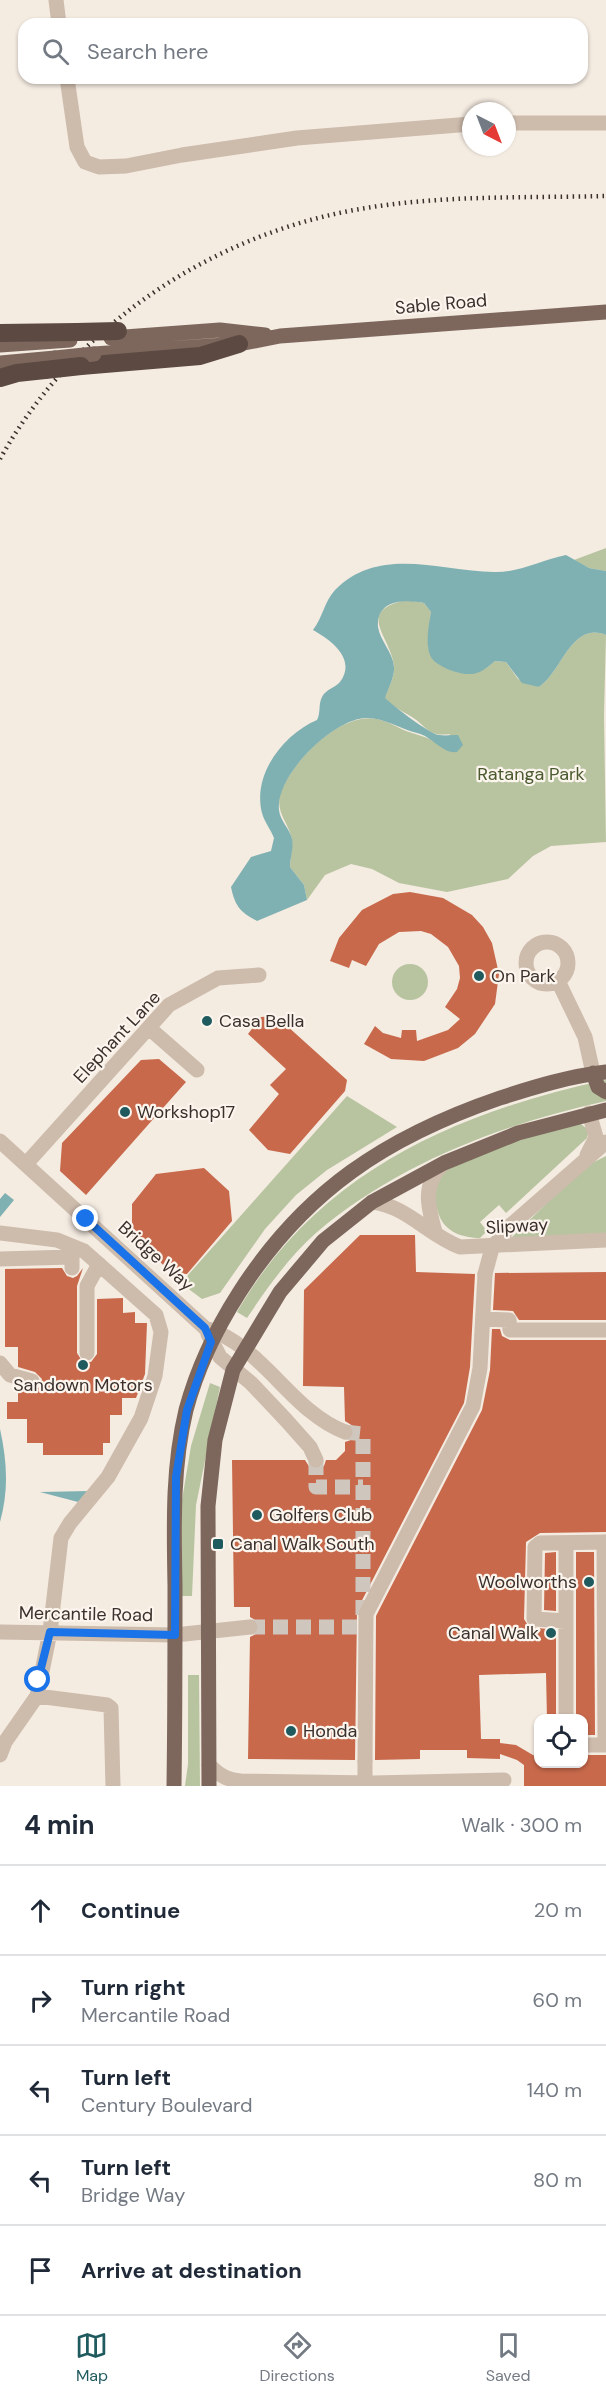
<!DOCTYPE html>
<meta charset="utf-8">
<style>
body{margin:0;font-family:"DM Sans",sans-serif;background:#f2f2f3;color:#1f2937}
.controls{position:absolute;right:18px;bottom:18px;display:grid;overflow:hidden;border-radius:12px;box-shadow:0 2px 4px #0004}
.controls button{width:54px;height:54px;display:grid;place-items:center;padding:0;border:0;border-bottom:2px solid #e0e1e3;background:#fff;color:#1f2937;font:30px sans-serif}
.compass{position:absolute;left:462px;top:102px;width:54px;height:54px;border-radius:50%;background:#fff;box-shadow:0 2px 4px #0004;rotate:138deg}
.stop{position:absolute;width:18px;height:18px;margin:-14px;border:4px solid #1a73e8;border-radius:50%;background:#fff}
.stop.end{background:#1a73e8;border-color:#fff;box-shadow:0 2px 6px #0008}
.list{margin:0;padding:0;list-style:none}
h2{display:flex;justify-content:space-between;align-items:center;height:78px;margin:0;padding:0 24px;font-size:26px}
h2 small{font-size:20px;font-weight:400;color:#747a83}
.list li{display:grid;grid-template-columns:39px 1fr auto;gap:18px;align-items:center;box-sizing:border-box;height:90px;padding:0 24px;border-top:2px solid #e0e1e3}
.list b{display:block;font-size:22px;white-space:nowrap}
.list p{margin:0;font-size:20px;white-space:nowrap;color:#747a83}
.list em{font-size:20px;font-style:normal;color:#747a83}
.icon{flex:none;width:33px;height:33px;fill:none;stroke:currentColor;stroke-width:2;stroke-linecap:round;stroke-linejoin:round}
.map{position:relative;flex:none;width:606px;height:1786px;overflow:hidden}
.search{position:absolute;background:#fff;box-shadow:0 2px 4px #0004;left:18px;right:18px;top:18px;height:66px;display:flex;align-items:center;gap:15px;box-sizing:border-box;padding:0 21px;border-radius:18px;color:#747a83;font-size:22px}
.sheet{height:528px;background:#fff}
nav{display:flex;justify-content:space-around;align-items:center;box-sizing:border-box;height:84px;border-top:2px solid #e0e1e3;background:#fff;font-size:16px;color:#747a83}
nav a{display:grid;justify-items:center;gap:3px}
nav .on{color:#1f5a5e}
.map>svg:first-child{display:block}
.green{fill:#b8c4a0}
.water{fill:#7fb0b2}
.building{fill:#c8694b}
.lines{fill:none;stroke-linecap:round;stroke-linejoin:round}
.minor-tunnel{stroke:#cfc6bd;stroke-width:15;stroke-dasharray:15 8;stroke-linecap:butt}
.minor{stroke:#cdbbac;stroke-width:15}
.major{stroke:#7d675c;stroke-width:15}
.highway{stroke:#5c4a42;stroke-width:18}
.rail{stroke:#3b302b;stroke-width:4.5;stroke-dasharray:1.5 4.5;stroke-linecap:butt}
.minor-bridge{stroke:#cdbbac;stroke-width:15}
.major-bridge{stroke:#7d675c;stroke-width:15}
.highway-bridge{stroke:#5c4a42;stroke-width:18}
.route{stroke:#1a73e8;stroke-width:8}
.poi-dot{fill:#1f5a5e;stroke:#fbf5ee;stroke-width:2}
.labels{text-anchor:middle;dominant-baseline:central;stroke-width:4.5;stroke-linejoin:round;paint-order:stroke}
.street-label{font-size:18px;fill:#3b302b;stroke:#fbf5ee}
.park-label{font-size:18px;fill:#4a5a2e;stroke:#fbf5ee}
.poi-label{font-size:18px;fill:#3b302b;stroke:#fbf5ee;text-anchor:start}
</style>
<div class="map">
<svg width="606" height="1786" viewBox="0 0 606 1786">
<rect width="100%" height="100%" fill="#f4ebe1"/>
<!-- green -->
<path class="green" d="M606 548V571L589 568 574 560Z
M407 600 424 603 431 612 428 648 485 669 495 661 506 662 518 679 539 687C562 672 571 621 606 635L604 715 606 842 551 846 533 856 508 879 447 892 399 883 372 869 351 864 325 875 307 900 304 885 290 867C290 859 293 848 292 840 289 822 274 812 281 792 292 761 341 711 377 719 387 721 397 727 406 731 420 736 431 737 443 748L450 734C427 737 428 727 412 717 402 711 393 707 384 698 388 689 395 676 394 667 392 637 353 611 407 600Z
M392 982a18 18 0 1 1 36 0a18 18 0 1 1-36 0Z
M606 1080V1101C503 1124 398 1163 316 1233 289 1257 267 1288 247 1318L237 1312C317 1173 456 1112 606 1080Z
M347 1096 397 1127 327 1170 296 1195 265 1229 220 1293 202 1299 186 1287 188 1275Z
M578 1122 589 1130 587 1138 506 1213 499 1205 480 1222 487 1231 480 1238C463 1238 445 1232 439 1215 435 1204 431 1189 437 1179 451 1158 551 1130 578 1122Z
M606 1156V1233L511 1238 584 1167Z
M210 1383 220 1387 196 1505 192 1596H182V1500L191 1446Z
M188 1675H199L200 1786H185L188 1764Z"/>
<!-- water -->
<path class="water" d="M566 555 589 568 606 571V635C571 621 562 672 539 687L522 683 506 662 495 661C488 667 480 674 471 674 459 675 434 666 430 655 425 642 429 625 431 612L424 603C404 599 376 600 378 627 380 641 393 652 394 667 395 676 388 689 385 698 392 705 431 735 439 735 445 736 452 735 458 735L463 745 457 752C442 754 432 736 417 733 400 729 383 717 365 718 332 720 275 776 279 810 280 821 290 829 292 839 294 847 290 859 290 867L304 885 307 900 257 921C240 912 235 906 231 887L251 857 271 851 274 838C271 830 264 821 262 813 252 774 284 734 317 720 321 713 318 705 322 697 326 689 335 688 340 682 357 659 331 640 313 630 323 617 324 602 335 590 379 545 440 571 494 572 518 573 542 560 566 555Z
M5 1193 14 1200 0 1217V1199Z
M0 1429C7 1461 9 1490 0 1522Z
M90 1491 78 1502 40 1492Z"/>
<!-- building -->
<path class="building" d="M410 892 443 898 472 915 483 927 492 943 499 974 495 1004 475 1034 458 1048 424 1061 391 1059 364 1044 375 1026 383 1033 401 1038 402 1030H416L417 1041 448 1030 460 1019 445 1007 457 989 460 978 459 966 448 947 431 934 421 931 399 932 379 944 366 966 352 960 349 968 330 961 339 938 362 910 393 894Z
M276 1016 347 1080 345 1091 290 1154 268 1150 249 1130 279 1094 270 1085 286 1069 248 1034 261 1017Z
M159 1059 186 1082 86 1195 60 1171 62 1143 141 1060Z
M204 1168 229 1191 232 1221 187 1274 172 1273 132 1236V1204L156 1174Z
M360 1235H415L416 1272 475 1274 470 1367 464 1403 357 1610 355 1760 248 1759 250 1637 256 1634 260 1627 257 1621 250 1617V1607H234L232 1460H305L310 1468 316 1470 324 1466 326 1460H336L345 1451V1442L351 1440 355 1432 353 1426 345 1421 344 1387 303 1386 304 1290Z
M62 1268 67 1276 73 1278 77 1276 83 1268 77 1286V1353L82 1361 91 1362 97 1354V1299L123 1298V1313L135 1312V1323H147L145 1374 136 1398H122V1415H110V1443H103V1455H43V1443H27V1419H7V1402H18V1387L35 1390 39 1387 42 1379 35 1372 18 1367V1347H5V1269Z
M606 1272V1320H519L513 1311 493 1310 495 1273Z
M492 1329H500L502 1336 510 1340H606V1532L540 1533 526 1542 524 1619 529 1627 556 1630V1719H547L546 1673 479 1675 481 1739H500V1743L516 1745 538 1758V1764H584V1755H606V1786H524V1765L517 1760 500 1754V1759L467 1758V1750H420V1759L375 1760 376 1616 482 1410 490 1370Z
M556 1552V1611L544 1610 545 1553Z
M576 1552H594L595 1735H584V1719H576Z"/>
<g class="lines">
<!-- minor-tunnel -->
<path class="minor-tunnel" d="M345 1432 363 1434V1622
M316 1460V1487H363
M250 1627H363"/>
<!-- minor -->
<path class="minor" d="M56 0 59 24
M67 78 77 147 85 162 99 167 126 166 182 155 297 138 471 124
M507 123H606
M526 963a21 21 0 1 1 42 0a21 21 0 1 1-42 0Z
M558 981 585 1037 593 1073
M149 1028 197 1070
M0 1141 205 1328C263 1345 290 1411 345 1432
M587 1155 596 1137 589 1113
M26 1164 169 1005 218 978 259 975
M372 1202C407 1206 428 1235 460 1247L606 1240
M511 1225 606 1142
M435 1232C428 1207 422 1185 442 1165
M0 1233 57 1240 84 1251 156 1315 161 1332 155 1376 141 1418 108 1477 70 1523 61 1538 50 1632 37 1696 5 1742 0 1755
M0 1259 72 1257V1268
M483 1319 509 1320 510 1330H606
M208 1334 220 1357 251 1383 286 1420 310 1447 316 1460
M87 1353V1286L99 1264
M0 1363 10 1375 32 1381
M604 1542 605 1745
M566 1621 534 1619 535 1547 540 1543 606 1542
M0 1632 175 1635 250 1627
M37 1696 107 1705 111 1708 113 1786
M566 1718V1543
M584 1745H606
M365 1761 366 1614 473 1406 480 1368 485 1274
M209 1765C219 1775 227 1780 241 1781L374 1783 504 1780"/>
<!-- major -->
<path class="major" d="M111 338 220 330 265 335
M0 345 70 340
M94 354 239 344 280 336 606 312
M0 363 55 358
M593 1073 598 1087 606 1092
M174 1786C175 1719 175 1653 175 1586 174 1527 172 1468 186 1410 197 1369 216 1329 239 1293 304 1191 386 1137 500 1098 534 1087 570 1076 606 1072
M209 1786 208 1506 215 1440 233 1370 280 1292 323 1241 372 1202 444 1163 518 1133 606 1110"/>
<!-- highway -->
<path class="highway" d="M0 333 77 332
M81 366 200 356 239 344
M0 378 17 373 45 370"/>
<!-- rail -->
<path class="rail" d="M0 459C75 324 215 232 366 208 444 195 527 198 606 196"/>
<!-- minor-bridge -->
<path class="minor-bridge" d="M485 1274 492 1248 511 1225
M365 1786V1761"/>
<!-- major-bridge -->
<path class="major-bridge" d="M55 358 94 354"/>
<!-- highway-bridge -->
<path class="highway-bridge" d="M77 332 118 331
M45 370 81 366"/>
</g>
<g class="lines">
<!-- route -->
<path class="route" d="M38 1680 50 1632 175 1635 176 1477 187 1410 211 1342 205 1328 86 1219"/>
</g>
<!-- markers -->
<g class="poi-dot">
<circle cx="479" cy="976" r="6"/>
<circle cx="207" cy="1021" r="6"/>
<circle cx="125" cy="1112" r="6"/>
<circle cx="83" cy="1365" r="6"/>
<circle cx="257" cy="1515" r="6"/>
<rect x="212" y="1538" width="12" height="12" rx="3"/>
<circle cx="589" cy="1582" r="6"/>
<circle cx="551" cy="1633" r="6"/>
<circle cx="291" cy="1731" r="6"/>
</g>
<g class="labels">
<!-- street labels -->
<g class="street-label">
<text transform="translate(441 304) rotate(-5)">Sable Road</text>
<text transform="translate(117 1037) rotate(-47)">Elephant Lane</text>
<text transform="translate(517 1226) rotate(-3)">Slipway</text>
<text transform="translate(156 1256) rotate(42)">Bridge Way</text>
<text transform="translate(86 1614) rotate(1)">Mercantile Road</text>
</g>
<!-- park labels -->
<g class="park-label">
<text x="531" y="774">Ratanga Park</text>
</g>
<!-- poi labels -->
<g class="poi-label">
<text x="491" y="976">On Park</text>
<text x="219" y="1021">Casa Bella</text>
<text x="137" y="1112">Workshop17</text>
<text x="83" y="1385" text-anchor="middle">Sandown Motors</text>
<text x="269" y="1515">Golfers Club</text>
<text x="230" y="1544">Canal Walk South</text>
<text x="577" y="1582" text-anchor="end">Woolworths</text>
<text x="539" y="1633" text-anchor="end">Canal Walk</text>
<text x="303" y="1731">Honda</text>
</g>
</g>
</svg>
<div class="controls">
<button><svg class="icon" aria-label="locate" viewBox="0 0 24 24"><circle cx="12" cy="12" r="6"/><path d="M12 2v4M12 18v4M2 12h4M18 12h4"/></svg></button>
</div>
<svg class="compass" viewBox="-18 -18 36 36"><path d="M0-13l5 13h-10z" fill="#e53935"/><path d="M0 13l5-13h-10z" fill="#747a83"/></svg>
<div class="stop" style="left:38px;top:1680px"></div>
<div class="stop end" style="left:86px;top:1219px"></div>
<div class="search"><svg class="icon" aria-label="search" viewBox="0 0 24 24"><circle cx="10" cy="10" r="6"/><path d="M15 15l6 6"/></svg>Search here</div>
</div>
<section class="sheet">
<h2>4 min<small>Walk · 300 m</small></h2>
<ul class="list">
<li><svg class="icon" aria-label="ahead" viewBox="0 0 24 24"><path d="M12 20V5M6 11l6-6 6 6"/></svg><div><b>Continue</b></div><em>20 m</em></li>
<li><svg class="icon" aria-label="right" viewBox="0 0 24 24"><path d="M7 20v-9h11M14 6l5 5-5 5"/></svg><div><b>Turn right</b><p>Mercantile Road</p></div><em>60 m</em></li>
<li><svg class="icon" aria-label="left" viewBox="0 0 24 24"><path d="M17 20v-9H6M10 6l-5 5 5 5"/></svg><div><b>Turn left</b><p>Century Boulevard</p></div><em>140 m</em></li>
<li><svg class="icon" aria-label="left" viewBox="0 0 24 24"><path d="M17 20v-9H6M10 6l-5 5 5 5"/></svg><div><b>Turn left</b><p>Bridge Way</p></div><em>80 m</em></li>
<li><svg class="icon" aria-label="arrive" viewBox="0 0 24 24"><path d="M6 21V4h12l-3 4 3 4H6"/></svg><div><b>Arrive at destination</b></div></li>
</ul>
</section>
<nav>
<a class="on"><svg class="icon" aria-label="map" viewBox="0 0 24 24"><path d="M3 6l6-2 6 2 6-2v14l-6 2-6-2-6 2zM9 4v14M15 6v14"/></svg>Map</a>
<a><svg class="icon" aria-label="directions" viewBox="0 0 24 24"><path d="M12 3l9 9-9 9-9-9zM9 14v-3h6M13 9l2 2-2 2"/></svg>Directions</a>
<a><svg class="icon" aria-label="saved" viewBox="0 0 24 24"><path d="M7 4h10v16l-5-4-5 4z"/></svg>Saved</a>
</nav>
